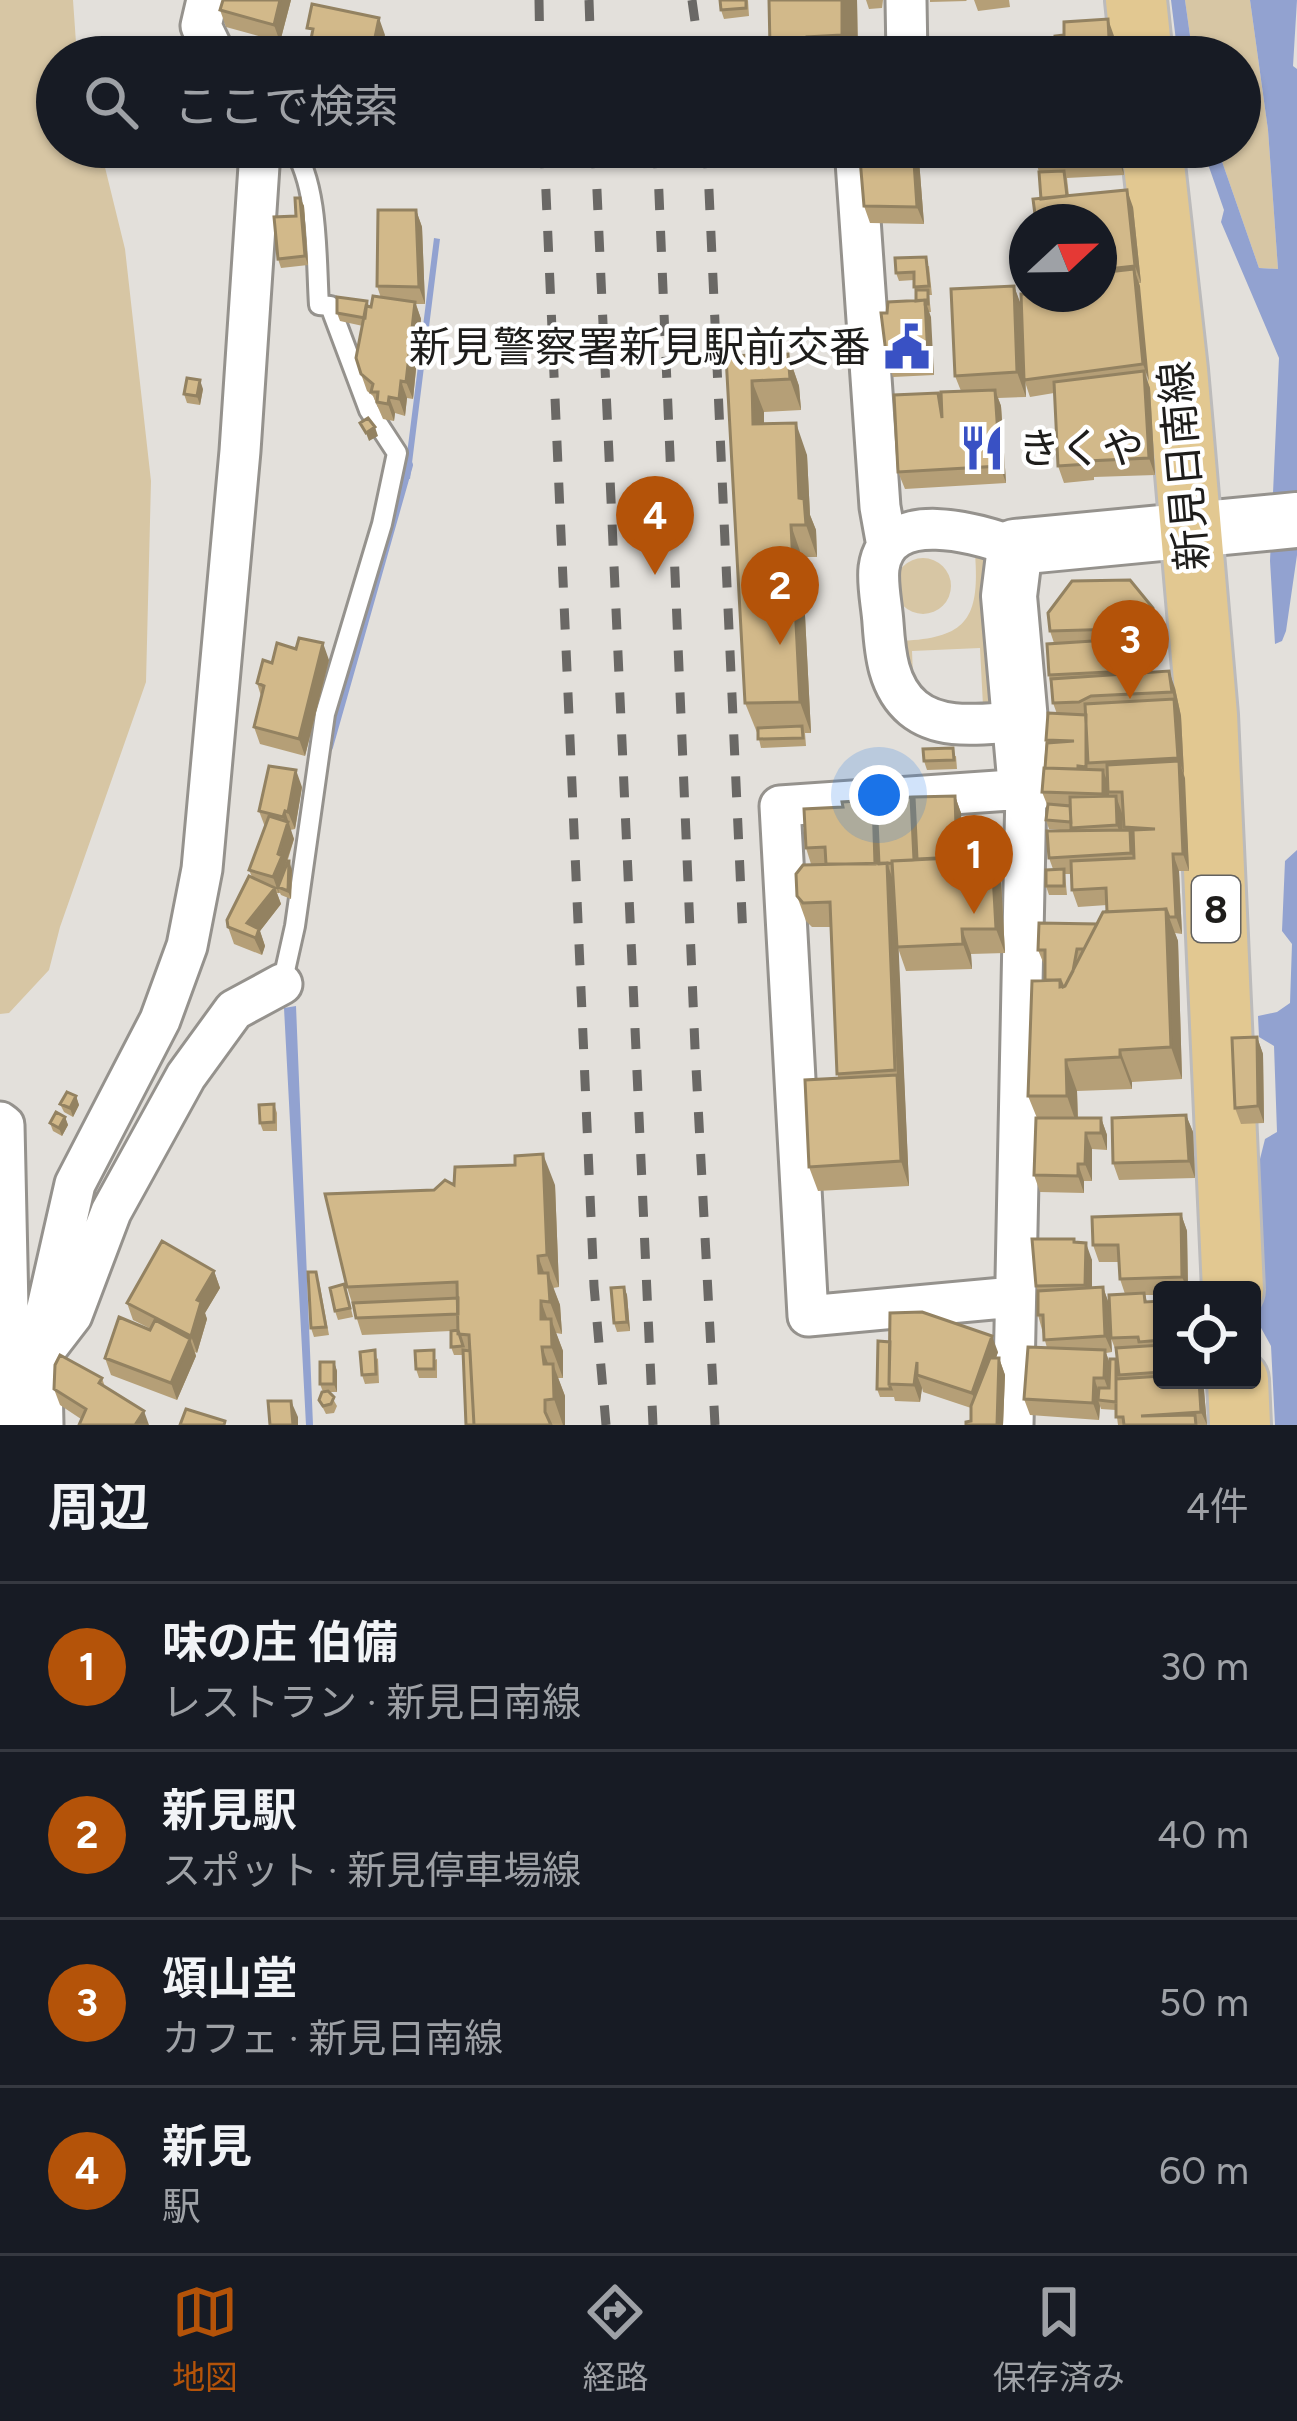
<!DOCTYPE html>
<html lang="ja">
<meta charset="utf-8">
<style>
body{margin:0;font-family:Figtree,"Noto Sans JP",sans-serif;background:#20242c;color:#f1f3f6}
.controls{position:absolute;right:36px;bottom:36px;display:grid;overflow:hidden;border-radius:12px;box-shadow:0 3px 9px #0004}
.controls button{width:108px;height:108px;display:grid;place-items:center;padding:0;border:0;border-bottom:3px solid #363941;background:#171b24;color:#f1f3f6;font:60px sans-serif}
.compass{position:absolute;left:1009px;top:204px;width:108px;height:108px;border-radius:50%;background:#171b24;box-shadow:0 3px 9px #0004;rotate:68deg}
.you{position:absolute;left:879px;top:795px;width:42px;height:42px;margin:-30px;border:9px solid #fff;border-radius:50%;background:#1a73e8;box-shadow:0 0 0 18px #1a73e833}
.badge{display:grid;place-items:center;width:78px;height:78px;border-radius:50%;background:#b45309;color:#fff;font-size:39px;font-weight:700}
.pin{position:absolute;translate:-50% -99px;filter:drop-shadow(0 3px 6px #0008)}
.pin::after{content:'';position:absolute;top:63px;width:42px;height:36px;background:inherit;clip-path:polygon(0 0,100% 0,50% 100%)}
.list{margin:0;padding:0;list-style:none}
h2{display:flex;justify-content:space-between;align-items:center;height:156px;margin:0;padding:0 48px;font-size:51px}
h2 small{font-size:39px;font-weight:400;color:#9ea1a6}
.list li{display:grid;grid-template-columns:78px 1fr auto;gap:36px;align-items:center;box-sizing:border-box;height:168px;padding:0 48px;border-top:3px solid #363941}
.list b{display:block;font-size:45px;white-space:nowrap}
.list p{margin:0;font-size:39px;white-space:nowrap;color:#9ea1a6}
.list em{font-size:39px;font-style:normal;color:#9ea1a6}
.icon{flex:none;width:66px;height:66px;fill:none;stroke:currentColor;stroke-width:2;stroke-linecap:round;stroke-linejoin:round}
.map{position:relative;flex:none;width:1297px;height:1425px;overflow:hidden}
.search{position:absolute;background:#171b24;box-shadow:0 3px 9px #0004;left:36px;right:36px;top:36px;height:132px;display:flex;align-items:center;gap:30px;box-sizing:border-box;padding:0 42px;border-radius:66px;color:#9ea1a6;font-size:45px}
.sheet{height:828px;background:#171b24}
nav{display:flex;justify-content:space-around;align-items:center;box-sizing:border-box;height:168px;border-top:3px solid #363941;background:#171b24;font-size:33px;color:#9ea1a6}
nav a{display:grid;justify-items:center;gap:6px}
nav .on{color:#b45309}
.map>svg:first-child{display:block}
.green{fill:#d7c6a4}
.water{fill:#92a2d0}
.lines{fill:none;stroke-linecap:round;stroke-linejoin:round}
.stream{stroke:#92a2d0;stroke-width:10}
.lane-casing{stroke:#95928d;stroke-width:24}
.street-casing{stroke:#95928d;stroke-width:45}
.secondary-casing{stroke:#95928d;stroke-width:60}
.primary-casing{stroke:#bcbbbb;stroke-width:66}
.lane{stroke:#fff;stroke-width:18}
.street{stroke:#fff;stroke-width:39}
.secondary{stroke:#fff;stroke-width:54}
.primary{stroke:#e2c891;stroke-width:60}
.rail{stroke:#6a6865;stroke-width:9;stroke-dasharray:21 21;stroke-linecap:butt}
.wall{fill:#b59f77}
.shaded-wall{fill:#938261}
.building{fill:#d2b98a;stroke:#938261;stroke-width:3}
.labels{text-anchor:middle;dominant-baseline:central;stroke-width:9;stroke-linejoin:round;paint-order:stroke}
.shield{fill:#fff;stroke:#62615f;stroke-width:3}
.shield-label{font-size:39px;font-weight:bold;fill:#1e1d1b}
.poi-label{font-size:42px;fill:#1e1d1b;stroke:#fff;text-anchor:end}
.street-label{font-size:42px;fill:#1e1d1b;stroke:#fff}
</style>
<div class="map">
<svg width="1297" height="1425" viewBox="0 0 1297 1425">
<rect width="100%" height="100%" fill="#e3e0db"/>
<!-- green -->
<path class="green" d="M0 0H73L77 57H57V147H100L125 249 151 481 146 682 60 927 49 970 9 1013 0 1014Z
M1185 0H1250L1268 130 1278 269 1259 268 1217 147H1240V57H1193Z
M975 554H988L1000 705 983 706 980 648 912 651 913 677 910 678 898 641C966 639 980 620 975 554Z
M895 586a28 28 0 1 1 56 0a28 28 0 1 1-56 0Z"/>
<!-- water -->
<path class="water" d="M1171 0H1185L1193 57H1178Z
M1250 0H1297L1293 66 1297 69V555L1286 631 1282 641 1275 644 1270 561 1279 358 1221 222 1224 210 1202 147H1217L1259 268 1278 269 1268 130Z
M434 238 440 239 410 479 404 478Z
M1297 850V1425H1275L1271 1346 1260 1326 1254 1218 1262 1217 1259 1163 1265 1139 1277 1132 1274 1046 1259 1037 1258 1016 1277 1012 1290 1003 1292 944 1282 931 1285 861Z
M296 1006 313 1425H306L284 1008Z"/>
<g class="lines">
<!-- stream -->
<path class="stream" d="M328 747 408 465"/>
<!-- lane casing -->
<g class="lane-casing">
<path id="lane" d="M282 984 295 926 325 714 382 524 397 453 369 410 330 306 319 305C316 260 319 184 292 147"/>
</g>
<!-- street casing -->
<g class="street-casing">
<path id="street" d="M207 0 201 26 216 57
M906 0 907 57
M855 147 880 507 887 546
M1015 547C979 534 887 506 879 568 877 585 882 606 883 623 885 653 888 687 913 708 942 732 985 723 1020 722
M0 1122 4 1125 10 1401 14 1425
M42 1354 72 1315 111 1212 186 1076 234 1010 282 984
M43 1425 41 1334 75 1184 160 1020 187 946 202 869 240 451 259 166 255 147
M1013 1425 1026 789 780 806 808 1316 1014 1297"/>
</g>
<!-- secondary casing -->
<g class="secondary-casing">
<path id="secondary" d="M1026 789 1009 596 1015 547 1297 520"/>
</g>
<!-- primary casing -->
<g class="primary-casing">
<path id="primary" d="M1136 0 1142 57
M1152 147 1177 370 1207 715 1233 1290
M1238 1380 1240 1425"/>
</g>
<!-- lane -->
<use href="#lane" class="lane"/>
<!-- street -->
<use href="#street" class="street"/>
<!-- secondary -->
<use href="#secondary" class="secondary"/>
<!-- primary -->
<use href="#primary" class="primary"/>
<!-- rail -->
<path class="rail" d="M539 0 540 57
M589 0 591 57
M692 0 700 57
M544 147 594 1286 606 1425
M595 147 653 1425
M657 147 695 1048 715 1425
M707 147 743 937"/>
</g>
<!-- wall -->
<path class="wall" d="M291 0 280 42 226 27 220 10Z
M748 0 749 16 724 19 721 10Z
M769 0H857L858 57H774L770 47Z
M866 0H883L882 8 869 9Z
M930 0H966L967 1 930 2Z
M974 0H1009L1010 7 978 11Z
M841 147 844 160 755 165 752 156Z
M918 147 924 224 870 223 864 206Z
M949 147H1023L1018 152 953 156Z
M1120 147 1124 175 1067 178 1069 196 1133 207 1141 283H1139L1147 381 1150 388 1155 475 1094 477V480L1064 483 1058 466 1054 393 1030 397 1025 382 1026 397 998 398 1001 406 1006 483 905 489 898 472 938 393 941 401 961 391 955 376 1014 286 1021 307 1099 294V222L1041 199 1039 172 1036 162Z
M300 198 304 206 308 265 281 268 278 259 296 216Z
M416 210 422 227 425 304H416L421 319 413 399 407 398 405 416 395 413 394 421 383 419 373 396 367 391 361 374 363 326 340 321 337 313 367 301 369 306 381 298 377 286Z
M929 266 932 295H929L931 312H929L934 375 893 377 887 361V313L916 301 914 280 899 281 896 273Z
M788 354 799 386 801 410 764 412V424L807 455 810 515 816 530 817 557H802L811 733H805L806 746 761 748 758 735 745 703 726 356Z
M203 389 200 405 187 403 184 394Z
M1159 624 1161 644 1142 645 1145 655 1146 671 1134 673 1175 688 1181 716 1189 871H1179L1182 934 1175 933 1178 941 1182 1079 1132 1082V1089L1077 1091 1078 1118H1101L1107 1135V1150L1092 1149V1181H1084V1193L1040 1192 1034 1175 1037 1118 1028 1096 1045 980V967L1038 950 1097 924 1107 912V905L1078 907 1072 890 1071 874H1065L1067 895H1049L1046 886 1053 869 1049 858 1072 831 1049 829 1046 820 1048 807 1042 792 1046 740 1057 714 1053 703 1049 675 1054 643 1050 631Z
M329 660 305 756 260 744 254 727 261 696 257 683 272 663Z
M956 756 957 769 927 770 924 761Z
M302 787 295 829 290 830 294 839 286 866 292 870 291 899 281 895 280 893H277L281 904 260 931 265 946 262 955 234 944 228 927 252 877 249 870 265 827 259 811Z
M955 796 961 813 962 857 992 856 1001 880 1005 953 971 954 972 969 906 971 898 948 909 1186 818 1191 809 1167 838 1078 831 927H812L806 921 797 896 811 864 806 848 877 810 914 805Z
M1257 1037 1263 1054 1264 1123 1241 1124 1235 1108Z
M76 1096 79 1105 73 1117 64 1112 60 1104Z
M274 1104 277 1113V1131H263L260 1123Z
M1186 1115 1193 1132 1195 1178 1119 1180 1113 1163Z
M65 1117 68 1125 62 1136 53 1131 50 1123Z
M454 1185H555L559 1287 553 1288 560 1305 562 1334 556 1333 563 1351V1378H558L565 1396V1425H466L463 1355H454L451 1347V1331L362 1335 347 1287 434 1190Z
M1181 1214 1187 1231 1188 1290H1162V1295H1145L1147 1302 1162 1301V1380H1203L1207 1425H1118L1116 1410 1101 1409 1100 1406 1099 1420 1030 1415 1024 1399 1047 1348 1038 1315V1291L1036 1286 1075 1242 1092 1260V1288L1103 1287 1109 1304 1112 1352 1106 1353 1110 1364 1118 1363 1117 1354 1111 1338 1125 1294 1120 1279 1119 1262H1099L1093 1245Z
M214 1271 220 1288 205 1313 207 1319 197 1353 195 1352 196 1356 177 1400 111 1375 105 1358 151 1329 133 1320 127 1303Z
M319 1281 329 1335 314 1337 311 1328Z
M624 1287 627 1295 630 1331 617 1332 614 1323Z
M347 1292 353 1317 338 1320 335 1311Z
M878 1341 998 1352 996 1358H999L1005 1375 1003 1425H966L971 1421V1408L923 1392 922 1388 920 1402 895 1401 894 1397H880L877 1389Z
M378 1358 379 1383 365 1384 362 1375Z
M437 1359V1378H419L416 1369Z
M334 1362 337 1371V1392H329L337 1406 334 1413 326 1414 319 1400 323 1392 320 1384Z
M102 1378 105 1387 81 1419 60 1405 54 1389Z"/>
<!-- shaded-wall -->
<path class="shaded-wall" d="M280 0H291L280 42 274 25Z
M842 0H857L858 57H850L842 35Z
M379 18 385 35 381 57H371Z
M1108 19 1114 36 1115 57H1110Z
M913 147H918L924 224 917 207Z
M1117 147H1120L1124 175 1118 158Z
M1127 190 1133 207 1141 283 1135 266Z
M300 198 304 206 308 265 305 256Z
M416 210 422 227 425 304 419 287Z
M1134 269 1140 286 1149 381 1143 364Z
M1014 286 1023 310 1026 397 1017 372Z
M925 300 931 317 934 375 928 358Z
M415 302 421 319 413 399 406 382Z
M788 354 799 386 801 410 790 379Z
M1144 371 1150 388 1155 475 1149 458Z
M200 380 203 389 200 405 197 396Z
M401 381 407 398 405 416 399 399Z
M752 381 764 412V456L753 424Z
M995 390 1001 406 1006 483 1000 466Z
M389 397 395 413 394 421 388 404Z
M796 423 807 455 810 515 816 530 817 557 806 525 799 498Z
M375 427 378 436 369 441 366 433Z
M791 525 802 557 811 733 800 702Z
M1153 608 1159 624 1161 644 1155 628Z
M1139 638 1145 655 1146 671 1140 654Z
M323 643 329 660 305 756 299 739Z
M1169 671 1175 688 1181 716 1184 774 1178 758 1174 700Z
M1179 761 1185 778 1189 871 1183 854Z
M296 770 302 787 295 829 288 812Z
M1103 770 1109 786V811L1103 794Z
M955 796 961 813 963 878 957 861Z
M1116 796 1122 813 1123 842 1117 825Z
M873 800 879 817 881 864 875 865Z
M285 811 294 839 278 887 279 894 273 877 287 826 283 817Z
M1173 854 1179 871 1182 934 1176 917Z
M992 856 1001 880 1005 953 996 929Z
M289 861 292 870 291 899 288 891Z
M887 863 896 888 909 1186 901 1161Z
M275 888 281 904 260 931 265 946 262 955 247 923Z
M1166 909 1178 941 1182 1079 1171 1047Z
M962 929 971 954 972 969 963 944Z
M1257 1037 1263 1054 1264 1123 1258 1106Z
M1120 1050 1132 1082V1089L1120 1057Z
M1066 1060 1077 1091 1078 1128 1067 1096Z
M76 1096 79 1105 73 1117 70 1108Z
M1186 1115 1193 1132 1195 1178 1189 1161Z
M65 1117 68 1125 62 1136 59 1128Z
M1101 1118 1107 1135V1150L1101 1133Z
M1086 1133 1092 1149V1181L1085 1164Z
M543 1154 555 1185 559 1287 547 1255Z
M1078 1164 1084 1181V1193L1078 1176Z
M1181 1214 1187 1231 1188 1290 1182 1277Z
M1086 1243 1092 1260V1302L1085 1285Z
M538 1256 549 1286 548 1273 560 1305 562 1334 539 1273Z
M214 1271 220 1288 205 1313 207 1319 197 1353 191 1336 197 1300Z
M624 1287 627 1295 630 1331 627 1322Z
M1103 1287 1109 1304 1112 1352 1105 1336Z
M541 1301 551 1329V1319L563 1351V1378L541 1319Z
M992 1336 998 1352 978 1410 972 1393Z
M190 1339 196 1356 177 1400 171 1383Z
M542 1347 553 1377V1364L565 1396V1425H563L554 1399 544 1364Z
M1105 1350 1111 1367 1110 1395 1104 1378Z
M999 1358 1005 1375 1003 1425H997Z
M334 1362 337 1371V1392L334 1384Z
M917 1362V1375L922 1388 920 1402 914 1385Z
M1094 1378 1100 1395 1098 1400 1100 1406 1099 1420 1093 1403Z
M1199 1380H1201L1204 1390 1207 1425 1201 1412Z
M291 1401 298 1417V1425H293Z
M144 1411 149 1425H135Z"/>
<!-- building -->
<path class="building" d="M223 0H280L274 25 220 10Z
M720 0H746V8L721 10Z
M769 0H842V35L807 37V46L770 47Z
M312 4 379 18 371 57H321L308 54 313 29 307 28Z
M1108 19 1110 57H1056L1055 36 1064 35V22Z
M969 41 971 57H924L923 44Z
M793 147H840V152L752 156V149Z
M859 147H913L917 207 864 206Z
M1035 147H1117L1118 158 1036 162Z
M1064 171 1067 196 1041 199 1039 172Z
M1127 190 1135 266 1099 270V242L1114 241 1099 242V222H1036L1033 199Z
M295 198H300L305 256 278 259 274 217 296 216Z
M378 210H416L419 287 377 286Z
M926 257 929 286 914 287V272L896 273 895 258Z
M1134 269 1143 364 1024 380 1021 294H1099V273Z
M1014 286 1017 372 955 376 951 289Z
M916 290H928V304H925V300L916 301Z
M373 296 415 302 406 382 401 381 399 399 389 397 388 404 377 402 378 392H371L373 384 361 374 356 358 366 306 371 307Z
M337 297 367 301 365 318 337 313Z
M925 300 928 358 887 361 881 313H887L888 302Z
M788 354 790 379 752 381 753 424 796 423 799 498 804 499 806 525H791L800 702 745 703 726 356Z
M1144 371 1149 458 1088 461V464L1058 466 1054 382Z
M187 378 200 380 197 396 184 394Z
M995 390 1000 466 898 472 894 395 938 393 942 418 941 392Z
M368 418 375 427 366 433 360 423Z
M1130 580 1153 608 1155 628 1050 631 1048 613 1072 581Z
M299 638 323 643 299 739 254 727 264 686 257 683 263 660 272 663 277 643 296 649Z
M1139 638 1140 654 1128 656 1129 671 1049 675 1047 644Z
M1169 671 1172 692 1091 696 1079 702 1053 703 1051 679Z
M1174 699 1178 758 1088 763 1085 704Z
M1048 713 1086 715V767L1078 766V769L1045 768 1047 743 1074 741 1046 740Z
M802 726 803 738 758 739V728Z
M953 748 954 760 924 761 923 749Z
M1179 761 1183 854H1173L1176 917H1169L1166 909 1107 912 1106 888 1072 890 1071 861 1134 858 1133 830 1155 829 1124 827 1122 792H1108L1107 765Z
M269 766 296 770 288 812 285 811 283 817 259 811Z
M1044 768 1103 770V794L1042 792Z
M955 796 957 857 917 859 914 797Z
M1116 796 1117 825 1071 828 1070 797Z
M911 797 914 860 892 861V863L879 864 876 799Z
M873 800 875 864H826L825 847 806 848 804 809 843 807 842 802Z
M1048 804 1070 806 1071 822 1046 820Z
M269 816 288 822 278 854 282 856 273 877 249 870Z
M1130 830 1131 853 1049 858 1047 831Z
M992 856 996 929H962L963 944 897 947 892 861Z
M288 861H289L288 891 278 887Z
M887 863 895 1070 837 1074 830 902 803 903 797 896 796 874 803 865Z
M1064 869V886H1046V870Z
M249 876 275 888 247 923 259 929 256 938 228 927 227 920Z
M1166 909 1171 1047 1120 1050V1057L1066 1060 1067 1096H1028L1032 981 1060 980V987L1065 986 1103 912Z
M1039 923 1097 924 1084 949H1077L1073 971 1065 986 1063 987 1060 980H1045V950H1038Z
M1257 1037 1258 1106 1235 1108 1232 1038Z
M897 1075 901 1161 809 1167 805 1080Z
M67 1092 76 1096 70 1108 60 1104Z
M274 1104V1122L260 1123 259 1105Z
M56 1112 65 1117 59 1128 50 1123Z
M1186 1115 1189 1161 1113 1163 1112 1118Z
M1036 1118H1101V1133H1086L1085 1164H1078V1176L1034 1175Z
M543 1154 547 1255 538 1256 539 1273H548L550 1302 541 1301V1319H551L552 1347H542L544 1364H553L554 1399 545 1400V1412L551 1425H474L469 1335 458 1334 457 1282 347 1287 325 1194 434 1190 445 1180 454 1185 455 1167 515 1165V1156Z
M1181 1214 1182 1277 1120 1279 1118 1245H1093L1092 1217Z
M1032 1239H1074V1242L1086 1243 1085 1285 1036 1286Z
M162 1241 214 1271 197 1300 201 1302 191 1336 127 1303Z
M308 1272H316L326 1327 311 1328Z
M344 1284 350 1308 335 1311 330 1288Z
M624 1287 627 1322 614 1323 611 1288Z
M1103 1287 1105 1336 1044 1340 1043 1315H1038V1291Z
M1144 1293 1145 1302 1162 1301V1340L1139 1342 1138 1337 1111 1338 1109 1295Z
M458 1298V1314L356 1318 353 1303Z
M922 1312 992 1336 972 1393 917 1375V1362L914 1385 889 1384 890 1313Z
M119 1317 150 1330 155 1320 190 1339 171 1383 105 1358Z
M458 1330 463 1346 451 1347V1331Z
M878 1341 890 1342 889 1384 891 1389H877Z
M1162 1345V1372L1119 1375 1116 1348Z
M1028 1347 1105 1350 1104 1378H1094L1093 1403 1024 1399Z
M375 1350 376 1374 362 1375 360 1352Z
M434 1350V1369H416L415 1351Z
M463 1350 470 1351 474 1425H466Z
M60 1355 102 1378 99 1383 144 1411 135 1425H79L86 1409 54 1389 55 1365Z
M990 1358H999L997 1425H966V1422L971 1421V1406Z
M1110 1359H1116V1402L1098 1400 1099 1388H1109Z
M320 1362H334V1384H320Z
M1162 1376V1380H1199L1201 1412 1141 1416 1195 1415 1196 1425H1124L1123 1417H1116V1379Z
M328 1391 334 1397 331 1404 323 1406 319 1400 322 1392Z
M268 1401H291L293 1425H270Z
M186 1409 225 1421 224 1425H180Z"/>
<!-- icons -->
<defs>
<g id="civic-bare" transform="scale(3.6)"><path d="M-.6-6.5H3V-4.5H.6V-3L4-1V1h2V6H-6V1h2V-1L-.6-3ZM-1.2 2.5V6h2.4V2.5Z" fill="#3951c4" stroke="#fff" stroke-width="2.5" paint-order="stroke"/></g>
<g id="restaurant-bare" transform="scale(3.6)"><path d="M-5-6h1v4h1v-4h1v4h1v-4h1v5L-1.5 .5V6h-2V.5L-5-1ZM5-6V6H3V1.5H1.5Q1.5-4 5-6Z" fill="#3951c4" stroke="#fff" stroke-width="2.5" paint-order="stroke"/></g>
</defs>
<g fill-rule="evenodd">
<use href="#civic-bare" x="907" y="347"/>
<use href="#restaurant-bare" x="982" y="448"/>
</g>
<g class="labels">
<!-- shield labels -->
<rect class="shield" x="1192" y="876" width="48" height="66" rx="9"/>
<g class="shield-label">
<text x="1216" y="909">8</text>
</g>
<!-- poi labels -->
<g class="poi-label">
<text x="871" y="347">新見警察署新見駅前交番</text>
<text x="1018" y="448" text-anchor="start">きくや</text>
</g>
<!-- street labels -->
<g class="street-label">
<text transform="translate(1184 466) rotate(-95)">新見日南線</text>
</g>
</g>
</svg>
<div class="controls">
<button><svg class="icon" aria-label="locate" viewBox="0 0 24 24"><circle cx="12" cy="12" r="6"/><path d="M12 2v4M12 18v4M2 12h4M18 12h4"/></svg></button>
</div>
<svg class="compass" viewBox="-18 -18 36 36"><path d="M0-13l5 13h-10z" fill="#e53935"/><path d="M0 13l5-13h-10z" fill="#9ea1a6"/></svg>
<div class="you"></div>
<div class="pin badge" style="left:974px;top:914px">1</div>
<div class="pin badge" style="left:780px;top:645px">2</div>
<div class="pin badge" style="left:1130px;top:699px">3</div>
<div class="pin badge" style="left:655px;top:575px">4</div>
<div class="search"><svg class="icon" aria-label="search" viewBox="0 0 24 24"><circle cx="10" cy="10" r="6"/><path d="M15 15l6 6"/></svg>ここで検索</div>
</div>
<section class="sheet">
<h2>周辺<small>4件</small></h2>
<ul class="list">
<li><span class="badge">1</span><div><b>味の庄 伯備</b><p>レストラン · 新見日南線</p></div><em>30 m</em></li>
<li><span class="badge">2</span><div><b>新見駅</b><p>スポット · 新見停車場線</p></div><em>40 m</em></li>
<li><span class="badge">3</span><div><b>頌山堂</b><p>カフェ · 新見日南線</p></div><em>50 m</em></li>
<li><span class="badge">4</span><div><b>新見</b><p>駅</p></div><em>60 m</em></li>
</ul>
</section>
<nav>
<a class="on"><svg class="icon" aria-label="map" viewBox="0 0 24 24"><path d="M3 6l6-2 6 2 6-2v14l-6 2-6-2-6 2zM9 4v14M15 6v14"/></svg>地図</a>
<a><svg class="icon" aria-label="directions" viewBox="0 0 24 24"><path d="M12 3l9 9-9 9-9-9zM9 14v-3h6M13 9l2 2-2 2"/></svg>経路</a>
<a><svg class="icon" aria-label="saved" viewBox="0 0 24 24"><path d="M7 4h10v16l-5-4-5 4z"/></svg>保存済み</a>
</nav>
